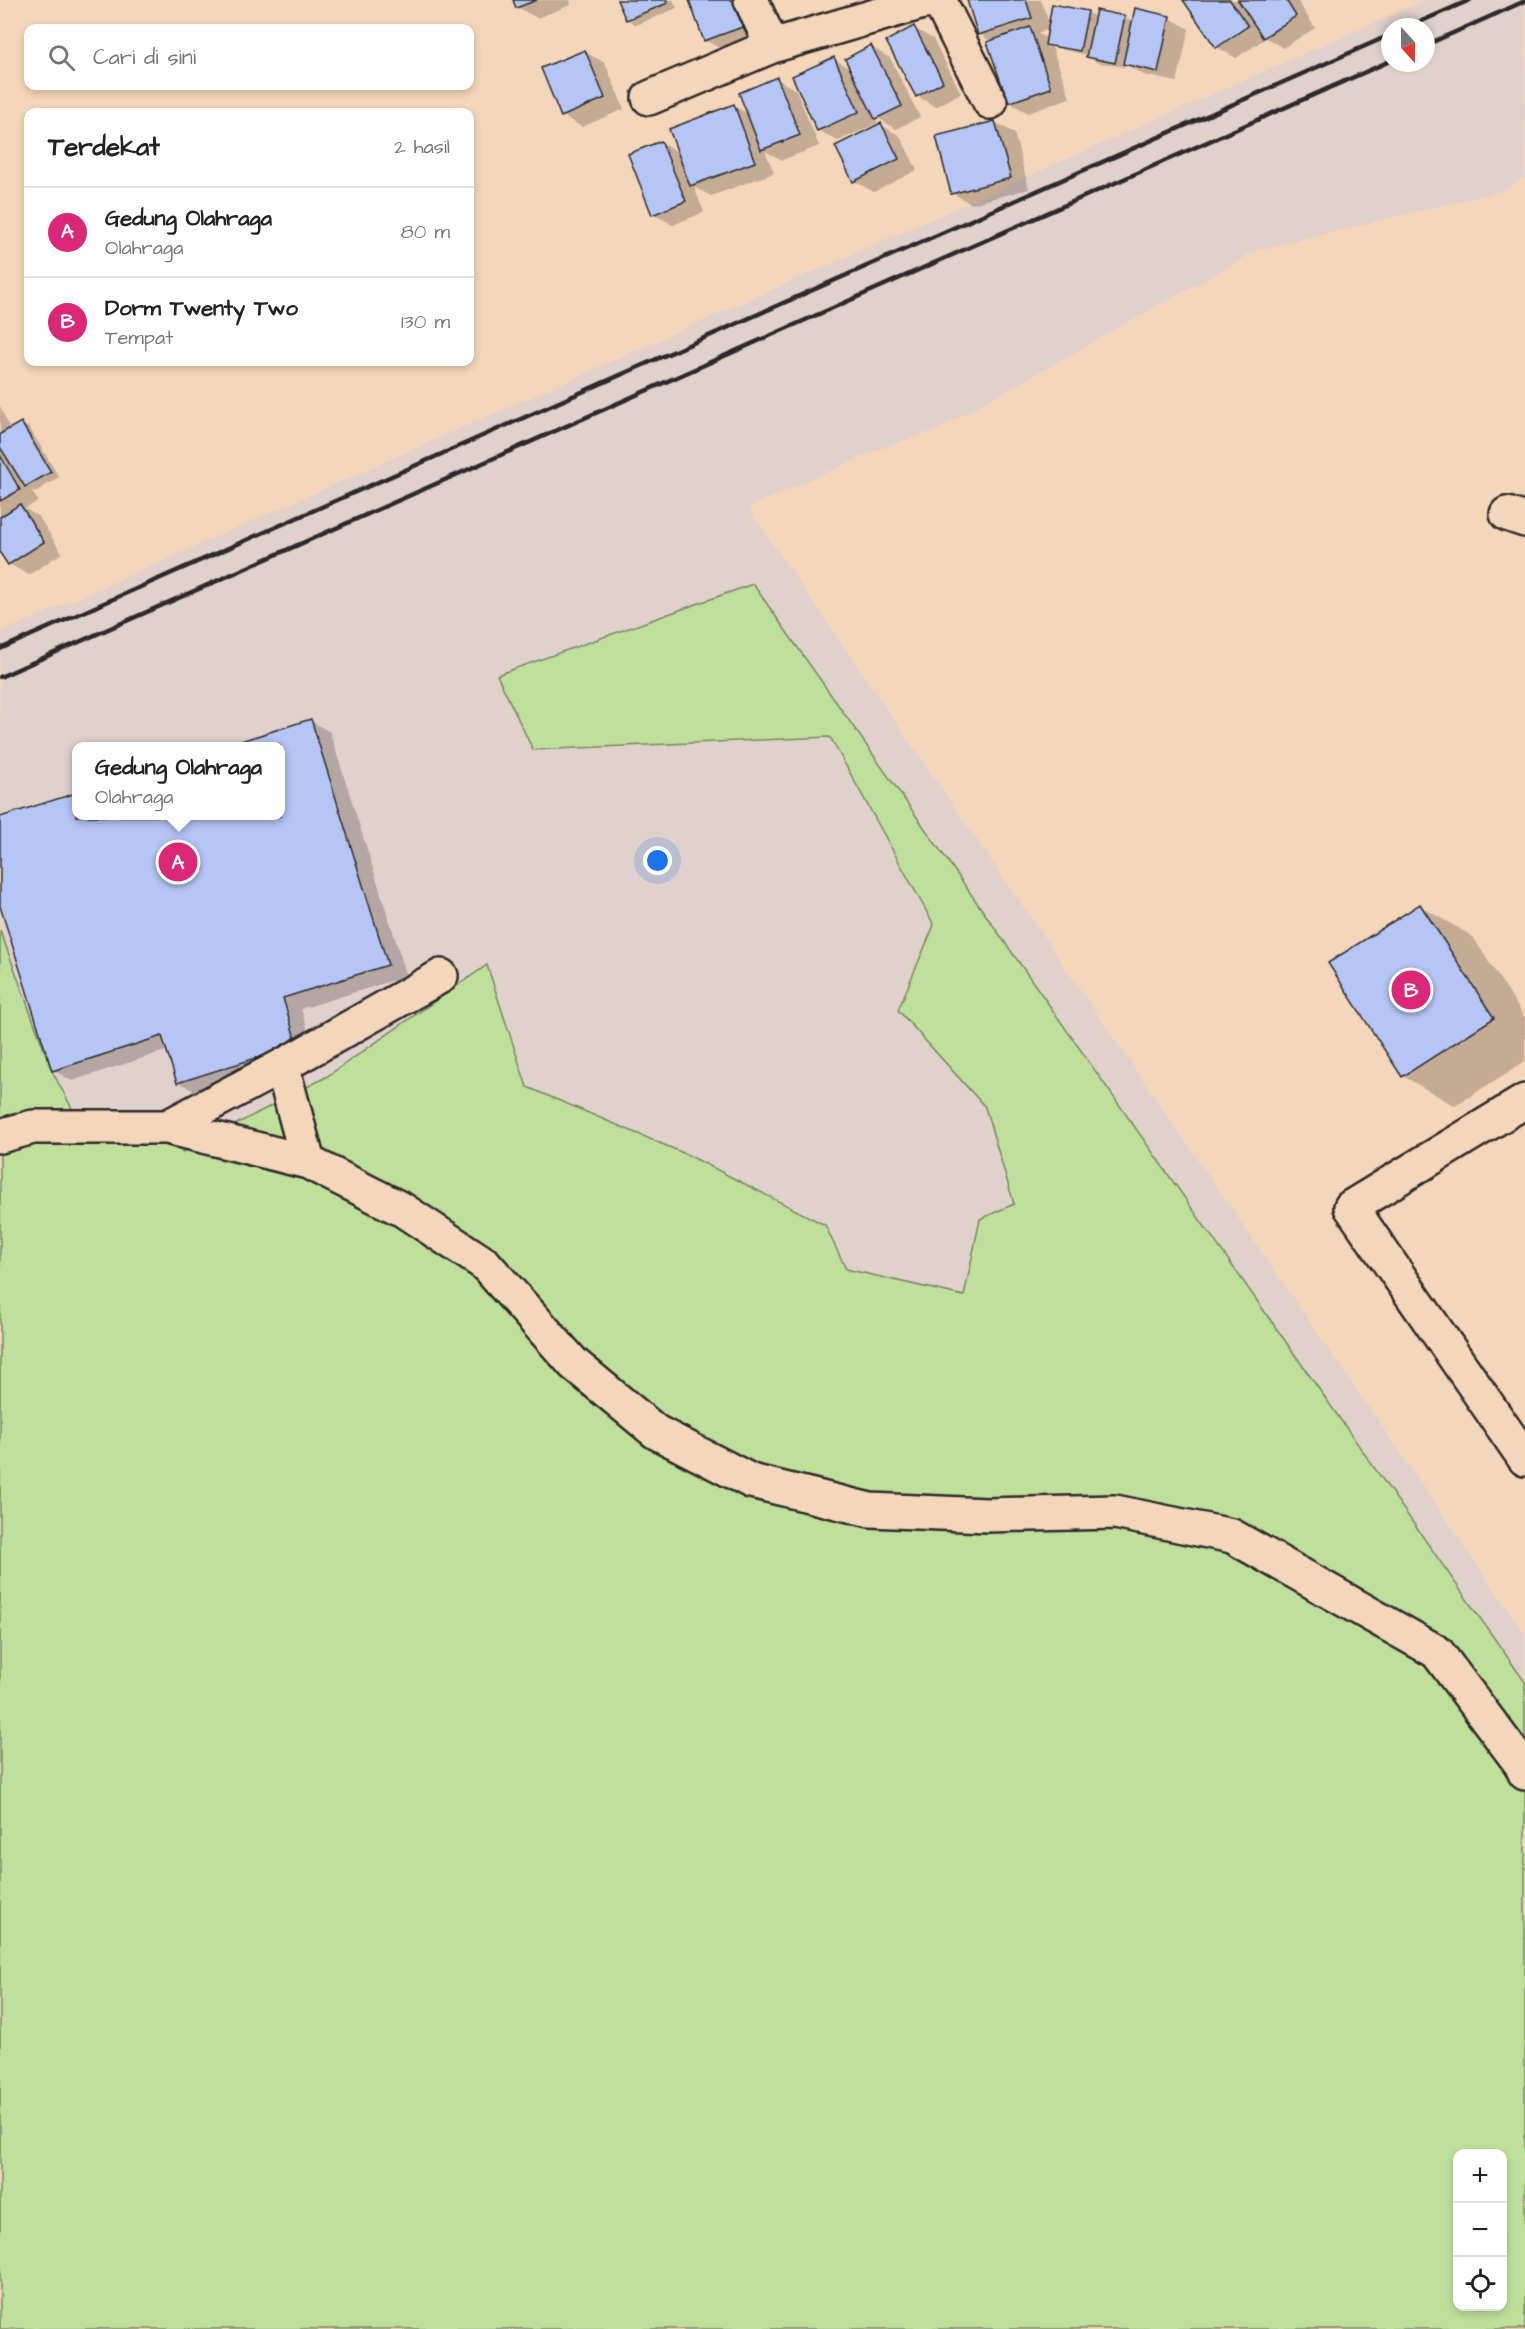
<!DOCTYPE html>
<html lang="id">
<meta charset="utf-8">
<style>
body{margin:0;font-family:"Architects Daughter",sans-serif;background:#f6f6f6;color:#222}
.controls{position:absolute;right:18px;bottom:18px;display:grid;overflow:hidden;border-radius:12px;box-shadow:0 3px 9px #0003}
.controls button{width:54px;height:54px;display:grid;place-items:center;padding:0;border:0;border-bottom:2px solid #e0e0e0;background:#fff;color:#222;font:30px sans-serif}
.compass{position:absolute;left:1381px;top:18px;width:54px;height:54px;border-radius:50%;background:#fff;box-shadow:0 3px 9px #0003;rotate:159deg}
.you{position:absolute;left:658px;top:861px;width:21px;height:21px;margin:-15px;border:4px solid #fff;border-radius:50%;background:#1a73e8;box-shadow:0 0 0 9px #1a73e833}
.badge{display:grid;place-items:center;width:39px;height:39px;border-radius:50%;background:#db2777;color:#fff;font-size:20px;font-weight:700}
.pin{position:absolute;translate:-50% -50%;border:3px solid #fff;box-shadow:0 2px 6px #0006}
.popup{position:absolute;left:72px;top:742px;width:213px;height:78px;box-sizing:border-box;display:grid;place-content:center;border-radius:12px;background:#fff;filter:drop-shadow(0 2px 4px #0005);font-size:20px;white-space:nowrap;color:#767676}
.popup b{font-size:22px;color:#222}
.popup::after{content:'';position:absolute;left:50%;top:100%;margin-left:-12px;border:12px solid transparent;border-top-color:#fff}
.list{margin:0;padding:0;list-style:none}
h2{display:flex;justify-content:space-between;align-items:center;height:78px;margin:0;padding:0 24px;font-size:26px}
h2 small{font-size:20px;font-weight:400;color:#767676}
.list li{display:grid;grid-template-columns:39px 1fr auto;gap:18px;align-items:center;box-sizing:border-box;height:90px;padding:0 24px;border-top:2px solid #e0e0e0}
.list b{display:block;font-size:22px;white-space:nowrap}
.list p{margin:0;font-size:20px;white-space:nowrap;color:#767676}
.list em{font-size:20px;font-style:normal;color:#767676}
.icon{flex:none;width:33px;height:33px;fill:none;stroke:currentColor;stroke-width:2;stroke-linecap:round;stroke-linejoin:round}
.map{position:relative;flex:none;width:1525px;height:2329px;overflow:hidden}
.search{position:absolute;background:#fff;box-shadow:0 3px 9px #0003;left:24px;top:24px;width:450px;height:66px;display:flex;align-items:center;gap:15px;box-sizing:border-box;padding:0 21px;border-radius:12px;color:#767676;font-size:22px}
.panel{position:absolute;background:#fff;box-shadow:0 3px 9px #0003;left:24px;top:108px;width:450px;height:258px;border-radius:12px}
.map>svg:first-child{display:block}
.built{fill:#e1d1cc;fill-rule:evenodd}
.green{fill:#bee09a;stroke:#748662;stroke-width:1.5;fill-rule:evenodd}
.shadow{fill:#0003;fill-rule:evenodd}
.building{fill:#b5c6f6;stroke:#2b2b2b;stroke-width:1.5}
.lines{fill:none;stroke-linecap:round;stroke-linejoin:round}
.minor-casing{stroke:#2b2b2b;stroke-width:38}
.minor{stroke:#f4d6ba;stroke-width:33}
.rail{stroke:#2b2b2b;stroke-width:4.5}
</style>
<div class="map">
<svg width="1525" height="2329" viewBox="0 0 1525 2329">
<rect width="100%" height="100%" fill="#f4d6ba"/>
<filter id="ink" filterUnits="userSpaceOnUse"><feTurbulence type="fractalNoise" baseFrequency=".0167" numOctaves="2"/><feDisplacementMap in="SourceGraphic" scale="12" xChannelSelector="R" yChannelSelector="G"/><feConvolveMatrix kernelMatrix="1 2 1 2 8 2 1 2 1" color-interpolation-filters="sRGB"/></filter>
<g filter="url(#ink)">
<!-- built -->
<path class="built" d="M1425 0H1525V177L1502 191 1257 250 936 430 876 450 748 508 1525 1634V2329H0V633ZM1390 27H1426V63H1390ZM76 746H280V816H76ZM1458 2154H1502V2306H1458Z"/>
<!-- green -->
<path class="green" d="M753 584 1525 1682V2329H0V930L52 1071 74 1112 183 1152 326 1077 487 965 527 1087 688 1155 825 1225 846 1269 964 1296 980 1219 1014 1204 985 1107 898 1010 934 925 830 737 533 750 497 675ZM1458 2154H1502V2306H1458Z"/>
<!-- shadow -->
<path class="shadow" d="M515 0H570L571 5 537 18 517 7Z
M619 0H673L677 8 636 25 627 19Z
M691 0 766 36 724 51 705 40Z
M968 0H1041L1050 26 1087 12 1096 17H1124L1133 22 1170 18 1189 29 1177 82 1144 75 1125 64 1124 67 1096 62 1088 55 1052 47 1070 98 1028 113 1009 102 993 42 979 34ZM1049 29 1048 39 1037 33Z
M1185 0H1297L1315 28 1283 48 1266 38 1236 58 1217 47Z
M914 28 933 39 961 93 936 107 917 96Z
M871 47 890 58 920 117 896 129 875 116 878 123 838 141 818 130 834 59 852 70Z
M585 52 605 63 624 109 582 127 563 116Z
M777 79 796 90 819 146 782 160 765 151 774 173 711 196 694 187 704 212 673 225 653 214 661 142 679 153 734 106 749 115Z
M995 122 1014 133 1029 189 972 204 952 193Z
M881 125 900 136 917 170 874 192 854 181Z
M0 406 10 429 21 423 30 429 59 477 35 492 31 490 38 501 25 509 39 517 62 553 29 575 9 564 0 550Z
M311 721 330 732 407 976 301 1009 316 1056 198 1093 178 1082 168 1050 72 1081 53 1070 0 901V819L76 795V816H280V746H230Z
M1420 906 1472 936 1525 1018V1061L1455 1106 1403 1076Z"/>
<!-- building -->
<path class="building" d="M513 0H537L516 8Z
M617 0H667L668 3 626 20Z
M689 0H739L748 25 704 41Z
M967 0H1026L1032 18 978 35Z
M1183 0H1230L1248 26 1216 48Z
M1238 0H1286L1296 16 1263 38Z
M1052 4 1088 11 1080 51 1045 45Z
M1135 8 1170 16 1158 72 1123 64Z
M1096 10 1125 16 1115 63 1086 57Z
M914 26 943 82 916 97 886 41Z
M1030 27 1051 88 1008 103 987 42Z
M871 45 902 106 875 119 845 59Z
M585 50 605 98 561 117 541 68Z
M834 57 859 112 817 131 792 76Z
M777 77 800 135 761 150 739 93Z
M734 104 755 162 690 186 669 129Z
M995 121 1011 178 951 194 936 136Z
M881 123 899 159 853 182 835 146Z
M661 141 686 201 652 215 628 154Z
M21 422 51 472 25 487 0 447V434Z
M0 455 20 490 0 501Z
M20 504 44 542 8 565 0 553V517Z
M311 719 388 965 283 998 297 1045 177 1083 162 1036 52 1071 0 906V817L76 793V816H280V746H225Z
M1420 904 1494 1018 1402 1077 1328 963Z"/>
<g class="lines">
<!-- minor casing -->
<g class="minor-casing">
<path id="minor" d="M772 46 923 2 934 1 943 8 990 102
M649 98 772 46 751 0
M1507 514 1525 520
M282 1066 308 1162
M1525 1101 1351 1207 1525 1459
M167 1127 282 1066 441 976
M0 1136 33 1127H167L308 1162 403 1210 485 1264 574 1364 656 1432 751 1481 870 1510 987 1515 1115 1512 1232 1536 1437 1652 1521 1764 1525 1773"/>
</g>
<!-- minor -->
<use href="#minor" class="minor"/>
<!-- rail -->
<path class="rail" d="M1408 27 1470 0
M1426 45 1525 1
M0 649 1390 35
M0 677 1390 61"/>
</g>
</g>
</svg>
<div class="controls">
<button>+</button>
<button>−</button>
<button><svg class="icon" aria-label="locate" viewBox="0 0 24 24"><circle cx="12" cy="12" r="6"/><path d="M12 2v4M12 18v4M2 12h4M18 12h4"/></svg></button>
</div>
<svg class="compass" viewBox="-18 -18 36 36"><path d="M0-13l5 13h-10z" fill="#e53935"/><path d="M0 13l5-13h-10z" fill="#767676"/></svg>
<div class="you"></div>
<div class="pin badge" style="left:178px;top:862px">A</div>
<div class="popup"><b>Gedung Olahraga</b>Olahraga</div>
<div class="pin badge" style="left:1411px;top:990px">B</div>
<div class="search"><svg class="icon" aria-label="search" viewBox="0 0 24 24"><circle cx="10" cy="10" r="6"/><path d="M15 15l6 6"/></svg>Cari di sini</div>
<section class="panel">
<h2>Terdekat<small>2 hasil</small></h2>
<ul class="list">
<li><span class="badge">A</span><div><b>Gedung Olahraga</b><p>Olahraga</p></div><em>80 m</em></li>
<li><span class="badge">B</span><div><b>Dorm Twenty Two</b><p>Tempat</p></div><em>130 m</em></li>
</ul>
</section>
</div>
